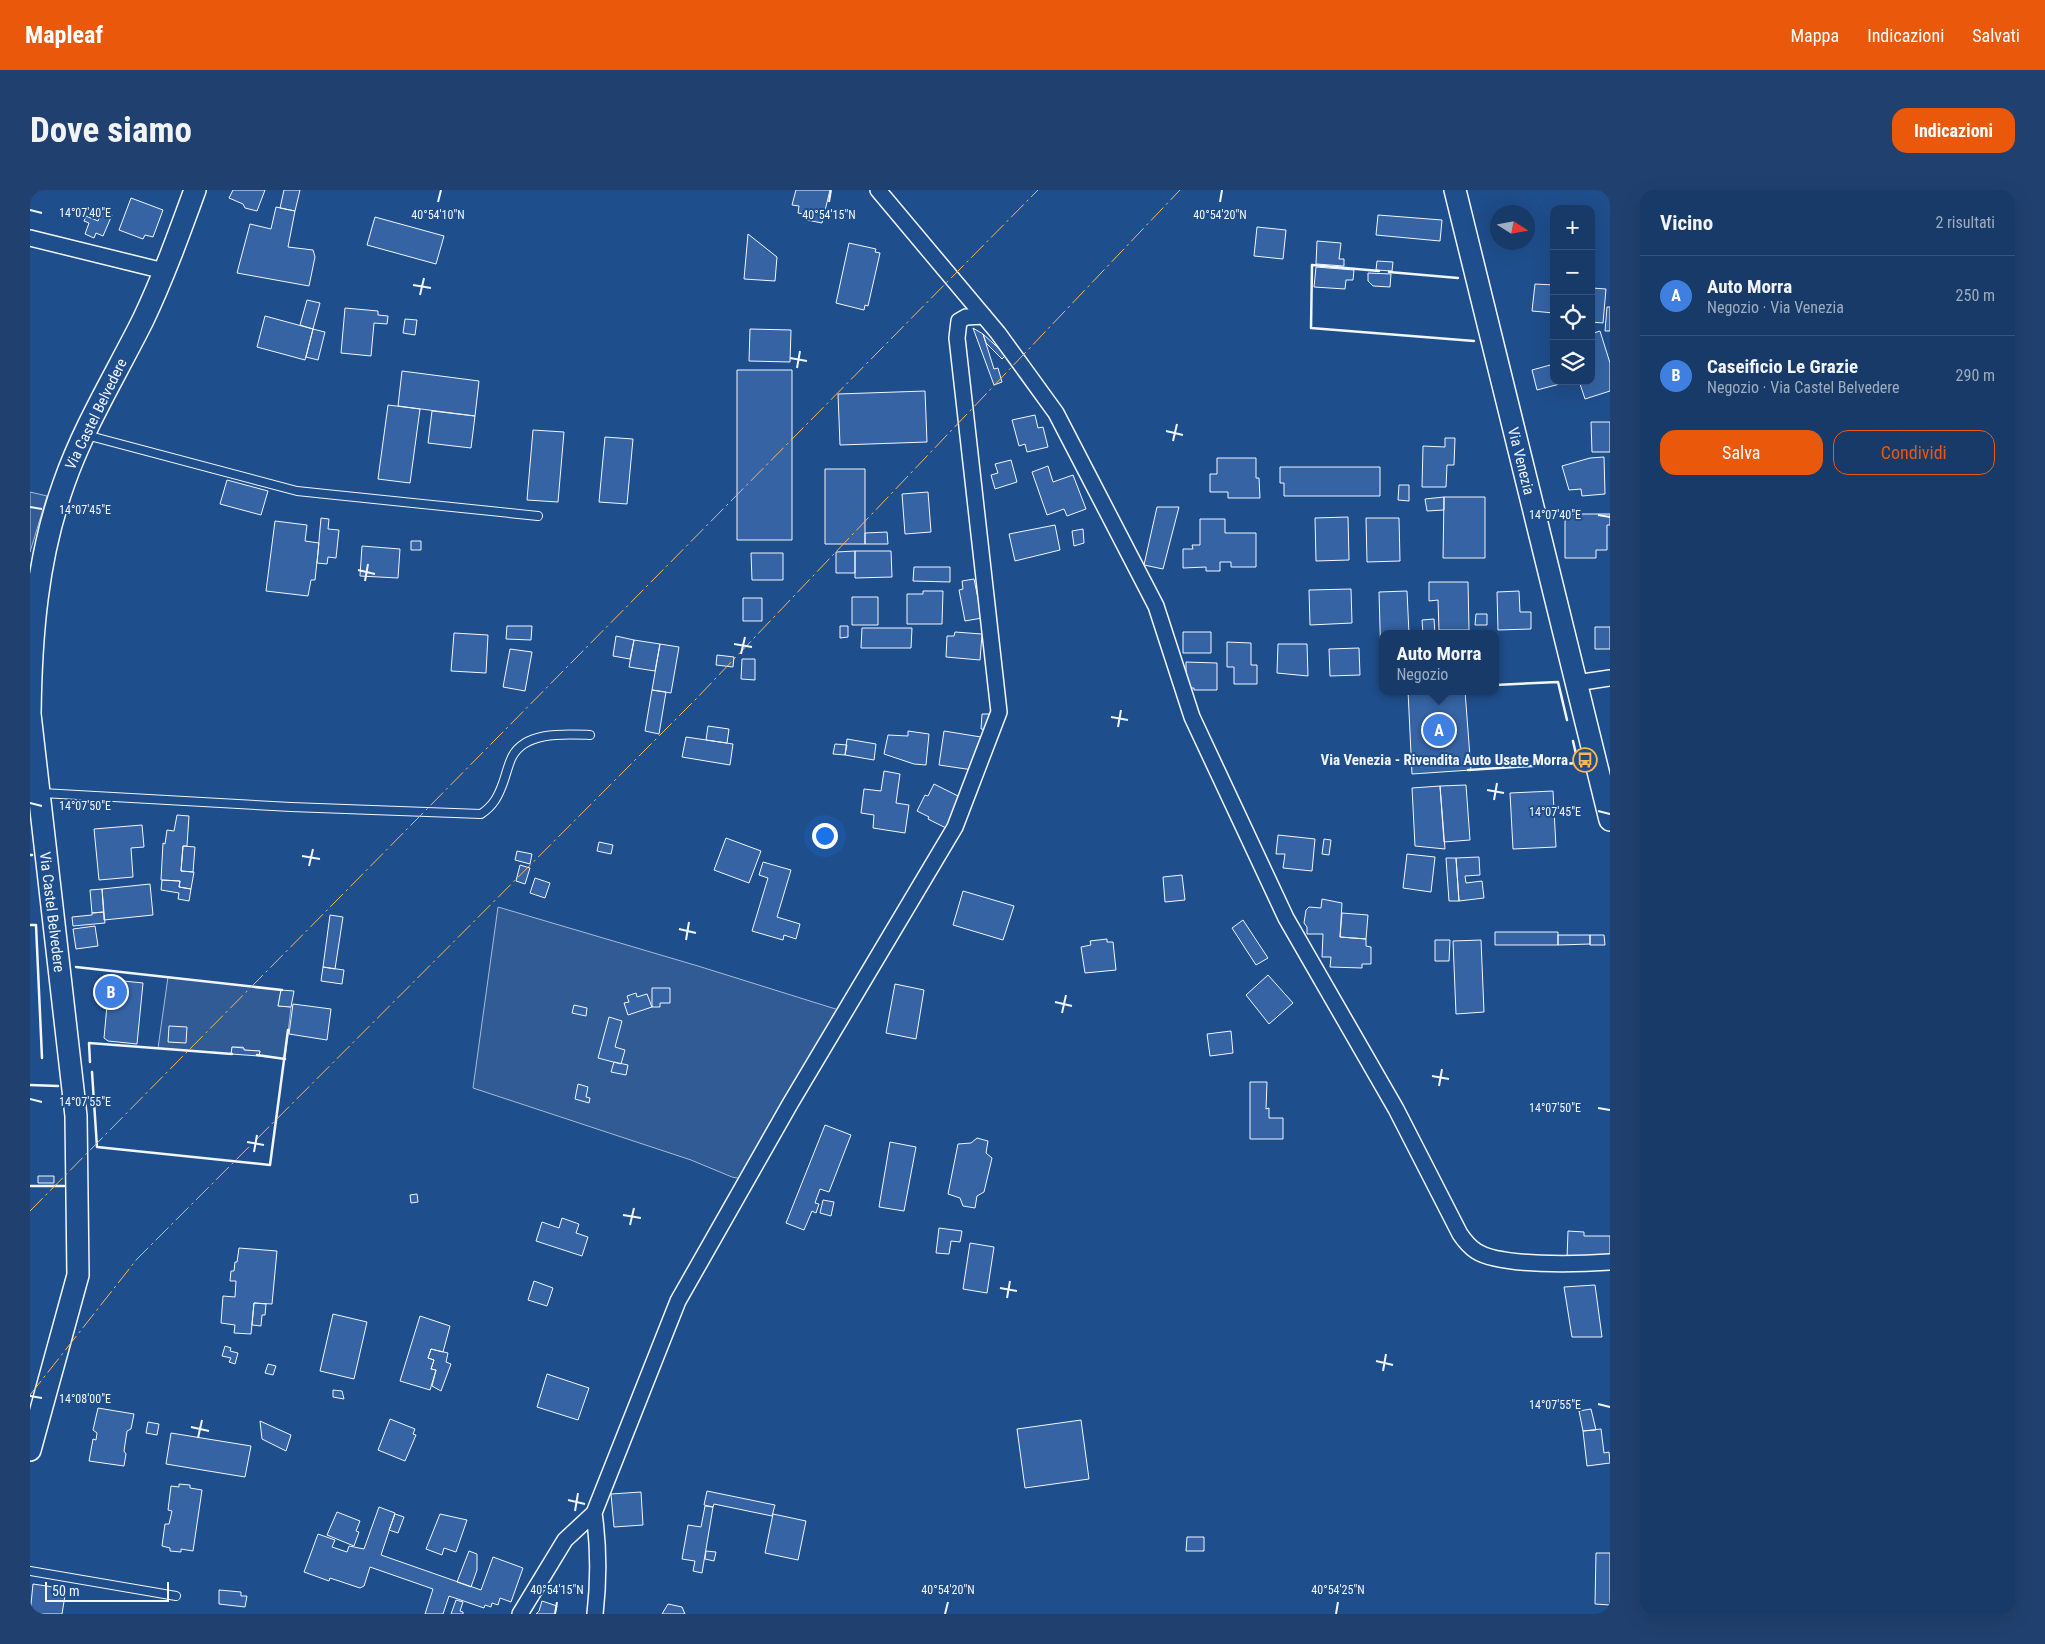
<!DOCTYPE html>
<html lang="it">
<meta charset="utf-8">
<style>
body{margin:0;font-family:"Roboto Condensed",sans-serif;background:#20416f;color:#f1f3f6}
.controls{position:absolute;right:15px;top:15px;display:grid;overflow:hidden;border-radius:10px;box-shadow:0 5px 20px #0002}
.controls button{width:45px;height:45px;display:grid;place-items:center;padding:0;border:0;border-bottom:1px solid #36547d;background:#173a69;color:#f1f3f6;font:25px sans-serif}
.compass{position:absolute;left:1460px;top:15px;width:45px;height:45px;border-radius:50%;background:#173a69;box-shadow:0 5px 20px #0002;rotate:101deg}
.scale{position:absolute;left:15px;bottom:12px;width:124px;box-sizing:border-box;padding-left:5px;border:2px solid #f2f6ff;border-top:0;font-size:14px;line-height:18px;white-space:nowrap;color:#f2f6ff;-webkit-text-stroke:4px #1f4e8c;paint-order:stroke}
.you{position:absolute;left:794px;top:645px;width:18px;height:18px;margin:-12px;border:4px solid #fff;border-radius:50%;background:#1a73e8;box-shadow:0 0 0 8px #1a73e833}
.badge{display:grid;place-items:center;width:32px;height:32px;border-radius:50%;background:#ea580c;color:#fff;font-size:16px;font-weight:700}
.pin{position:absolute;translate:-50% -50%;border:2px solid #fff;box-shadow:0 1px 5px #0006}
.popup{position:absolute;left:1349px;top:440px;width:120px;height:65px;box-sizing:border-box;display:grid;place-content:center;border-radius:10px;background:#173a69;filter:drop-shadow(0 1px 4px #0005);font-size:16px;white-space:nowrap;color:#9eadc0}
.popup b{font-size:19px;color:#f1f3f6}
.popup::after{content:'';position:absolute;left:50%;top:100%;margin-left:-10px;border:10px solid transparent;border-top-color:#173a69}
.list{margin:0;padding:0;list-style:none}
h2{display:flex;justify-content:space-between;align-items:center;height:65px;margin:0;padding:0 20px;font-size:21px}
h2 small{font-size:16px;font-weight:400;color:#9eadc0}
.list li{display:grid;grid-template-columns:32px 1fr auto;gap:15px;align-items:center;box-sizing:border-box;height:80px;padding:0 20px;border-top:1px solid #36547d}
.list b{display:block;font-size:19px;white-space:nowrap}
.list p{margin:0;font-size:16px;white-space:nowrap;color:#9eadc0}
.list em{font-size:16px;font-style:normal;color:#9eadc0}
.actions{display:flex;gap:10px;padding:15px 20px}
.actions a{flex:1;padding:11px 0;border:1px solid #ea580c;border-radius:15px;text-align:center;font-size:18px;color:#ea580c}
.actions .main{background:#ea580c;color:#fff}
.icon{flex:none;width:28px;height:28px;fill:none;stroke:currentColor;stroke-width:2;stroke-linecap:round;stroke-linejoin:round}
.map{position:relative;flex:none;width:1580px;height:1424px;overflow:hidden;border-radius:15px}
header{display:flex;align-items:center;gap:30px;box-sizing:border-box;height:70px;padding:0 25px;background:#ea580c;color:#fff}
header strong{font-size:24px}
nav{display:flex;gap:28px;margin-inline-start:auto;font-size:18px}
.intro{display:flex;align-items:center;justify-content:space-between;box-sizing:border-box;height:120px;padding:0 30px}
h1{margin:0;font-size:35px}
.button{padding:12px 22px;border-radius:15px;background:#ea580c;color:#fff;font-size:18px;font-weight:700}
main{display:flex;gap:30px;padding:0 30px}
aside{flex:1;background:#173a69;border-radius:15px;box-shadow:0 5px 20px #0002}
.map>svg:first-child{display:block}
.built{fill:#305b95;stroke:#a8bbd7}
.building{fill:#3563a3;stroke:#f2f6ff}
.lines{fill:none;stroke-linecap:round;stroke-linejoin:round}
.lane-casing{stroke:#f2f6ff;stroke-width:10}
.street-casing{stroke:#f2f6ff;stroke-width:18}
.secondary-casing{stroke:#f2f6ff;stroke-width:24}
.lane{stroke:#1f4e8c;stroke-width:8}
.street{stroke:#1f4e8c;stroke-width:15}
.secondary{stroke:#1f4e8c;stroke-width:21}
.wall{stroke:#f2f6ff;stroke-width:2.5}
.power{stroke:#ffb74d;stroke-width:1;stroke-dasharray:18 4 2.5 4;stroke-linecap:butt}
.ticks{fill:none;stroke:#f2f6ff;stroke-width:2}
.labels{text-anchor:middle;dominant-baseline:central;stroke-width:4;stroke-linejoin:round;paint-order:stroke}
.street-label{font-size:15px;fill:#f2f6ff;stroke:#1f4e8c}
.poi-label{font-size:15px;font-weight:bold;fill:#f2f6ff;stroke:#1f4e8c;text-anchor:end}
.ticks-label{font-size:12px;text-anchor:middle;fill:#f2f6ff;stroke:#1f4e8c;stroke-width:4;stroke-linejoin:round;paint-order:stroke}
</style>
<header>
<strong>Mapleaf</strong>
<nav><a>Mappa</a><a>Indicazioni</a><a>Salvati</a></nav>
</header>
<div class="intro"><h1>Dove siamo</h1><a class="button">Indicazioni</a></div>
<main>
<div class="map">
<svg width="1580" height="1424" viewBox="0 0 1580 1424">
<rect width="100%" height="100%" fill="#1f4e8c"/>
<!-- built -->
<path class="built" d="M0 302 17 306 0 362Z
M468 717 668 776 812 821 712 989 702 987 661 970 443 898Z
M138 787 251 800 248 816 261 817 255 869 229 866 230 861 214 860 213 857H202L201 864 128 858Z"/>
<!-- building -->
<path class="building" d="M203 0H235L227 21 215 18 213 14 199 8Z
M254 0H270L265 21 250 18Z
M766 0H800L792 33 777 30 778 25 768 23 769 16 762 15Z
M101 8 133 20 123 47 115 45 113 49 89 40Z
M246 17 265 21 258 57 283 60 285 67 279 96 207 83 220 34 241 39Z
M72 21 82 25 73 46 66 43 64 48 55 44 59 33 54 31 56 26 68 31Z
M1348 25 1412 30 1410 51 1346 45Z
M345 27 414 46 406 74 337 55Z
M1227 37 1256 40 1253 69 1224 66Z
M718 44 747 67 745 91 714 89Z
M1287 51 1311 53 1309 69H1314V76L1286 74Z
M819 53 846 59 845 62 850 63 838 116 835 115 834 120 806 113Z
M1347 71 1363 72 1362 81 1346 80Z
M1286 77 1324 80 1323 90H1316L1315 99 1284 97Z
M1338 83 1361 84 1360 97 1343 96 1338 91Z
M1505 94 1524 95V123L1502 121Z
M1562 98 1576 99 1573 133 1561 132Z
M277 110 290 113 283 139 270 135Z
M1577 117H1580V141H1575Z
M315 118 348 121V125L358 126 357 134 344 133 341 166 311 163Z
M235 126 283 139 275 170 227 157Z
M375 129 387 130 385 145 373 143Z
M943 138 953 144 964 179 968 178 972 192 964 195Z
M283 139 295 142 288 170 276 167Z
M720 139 761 140 760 172 719 171Z
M1570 141 1580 173V201L1555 209 1549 191H1561V144Z
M953 144 976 165 972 169 956 153Z
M1524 174V191H1541L1507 200 1502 180Z
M707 180H762V350H707Z
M372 181 449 191 445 226 368 216Z
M895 201 897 252 810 255 808 204Z
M358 215 390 219 380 293 348 289Z
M402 221 445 226 441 258 398 253Z
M1005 225 1008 238 1013 237 1018 257 997 262 995 254 989 256 982 230Z
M1561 232H1580V262H1562Z
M503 240 534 242 528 312 497 310Z
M575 247 603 249 597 314 569 312Z
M1415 248H1425L1424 275H1417L1416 297H1392L1393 256 1415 257Z
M1574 267 1575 304 1552 306 1551 299 1539 300 1532 276 1560 268Z
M1187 268H1226V288H1229L1230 308H1198V302H1180V284H1187Z
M981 270 987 292 965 299 961 285 968 283 965 274Z
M1018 276 1023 292 1043 285 1056 319 1037 326 1034 319 1017 325 1002 282Z
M1250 277H1350V306H1254V293H1250Z
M795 279H835V354H795Z
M197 290 238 301 231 325 190 314Z
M1369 295H1379V311L1368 310Z
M898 302 901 342 875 344 872 304Z
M1414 307H1455V368H1413Z
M1414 307V320L1397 321 1395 309Z
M1127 317H1149L1133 379 1114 375Z
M1535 324H1580V335H1577V360H1566V368H1535Z
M1318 327 1319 370 1286 371 1285 328Z
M291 328 299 329 298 339 309 340 306 368 298 367 297 374 287 373Z
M1336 328H1369L1370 371 1337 372Z
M1170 329H1195V343H1226V377H1201V372H1190V381H1176V377L1153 378V359H1163L1162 355H1170Z
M245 331 277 335 275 351 289 353 285 390H281L278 406 236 401Z
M1025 335 1030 360 985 371 979 344Z
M1053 339 1054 353 1044 356 1042 341Z
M857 342 858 354H835V343Z
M381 351H391V360H381Z
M332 356 370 359 368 388 330 386Z
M825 361V383H806V362Z
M825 361H861L862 387 825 388Z
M721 363H753V390H722Z
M884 377H920V392L883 391Z
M944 389 952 428 935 431 929 400 933 399 932 391Z
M1399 392H1438L1439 440H1409L1408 410 1399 411Z
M1321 399 1322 433 1280 435 1279 400Z
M893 401H913L912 434H877V404H893Z
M1377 401 1379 444H1353L1351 473 1349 402Z
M1489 401 1490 422H1501V439L1468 440 1467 402Z
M822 407H848V435H822Z
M713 408H732V431H713Z
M1446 424H1457V435H1445Z
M1404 429 1405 444H1393L1392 430Z
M477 436H502L501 450 476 449Z
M810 436H818V447L810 448Z
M1565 437H1580V459H1565Z
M832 438H882L881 458H831Z
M925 442 952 444 950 470 916 467 917 446H924Z
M1153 442H1181V463H1153Z
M424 443 458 445 456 483 421 481Z
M586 446 604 450 600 469 583 466Z
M604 450 630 454 625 481 599 477Z
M1197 452 1221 453V475H1227V494H1204V477H1197Z
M630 454 649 457 641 503 622 500Z
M1248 454H1277L1278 486 1247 483Z
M1329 458 1330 485 1300 486 1299 459Z
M480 459 502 462 495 501 473 497Z
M687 465 704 467 703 477 686 475Z
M712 469H725V490L711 489Z
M1156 472 1187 473V500H1164V498H1156Z
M622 500 636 502 629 544 615 541Z
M1378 501H1435L1441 580 1382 584Z
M952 524H959L958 540 951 539Z
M678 536 699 539 697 553 676 550Z
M878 541 899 544 896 575 884 574 854 564 858 545 878 546Z
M914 541 951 547 946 575 943 580 909 575Z
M656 547 703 554 700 575 652 567Z
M817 549 846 554 844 570 815 565Z
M805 554 817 555 815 565 803 564Z
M854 581 870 584 866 613 879 615 875 643 843 638 844 625 831 623 834 599 851 601Z
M904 594 930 607 916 638 898 629 899 627 887 621 895 605 898 606Z
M1436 595 1440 650 1414 652 1410 596Z
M1410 596 1415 659 1385 656 1382 598Z
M1523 601 1526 657 1483 659 1480 603Z
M147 625 159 626 157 656H153L151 681 164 682 161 699 149 697 150 691 131 690 133 653 135 654 137 640 144 641Z
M112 635 114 657 101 658 103 687 69 690 64 639Z
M1248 645 1285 649 1282 681 1253 678 1255 664H1246Z
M696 648 731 661 719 693 684 680Z
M1294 649 1301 650 1299 665 1292 664Z
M569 652 583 655 581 664 567 661Z
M153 656 165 657 163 682 151 681Z
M487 661 502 664 500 674 485 670Z
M1377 664 1405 667 1401 702 1373 698Z
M1449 667 1450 685 1435 686 1436 693 1452 691 1454 708 1429 711 1426 668Z
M1416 668H1426L1429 711H1419Z
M733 672 761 680 747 727 770 734 766 749 754 745 753 750 722 741 738 688 729 685Z
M490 675 500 678 495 694 486 691Z
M1152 685 1155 710 1135 712 1133 687Z
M505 688 520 693 515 708 500 703Z
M132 690 150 691 149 697 161 699 159 711 148 709 149 703 131 700Z
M120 694 123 725 74 730 72 699Z
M72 699 74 722 62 723 60 700Z
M933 701 984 716 973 750 923 735Z
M1292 709 1312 713 1310 747 1336 749V756L1341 757V774H1332V778L1300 777 1301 767H1292L1293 744H1277V737L1274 733 1276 720 1279 717 1291 718Z
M74 722 75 733 43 736 42 727 62 725V723Z
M1312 723 1338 725 1336 749 1310 747Z
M300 725 313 727 305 779 293 777Z
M1213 730 1238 768 1226 775 1202 738Z
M65 736 68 756 46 759 43 739Z
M1465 742H1528V755H1465Z
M1528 745H1560V754L1528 755Z
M1560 745H1574L1575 755H1560Z
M1077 749V752H1083L1086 780 1055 783 1051 757 1061 755 1060 751Z
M1405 750H1420L1419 771H1405Z
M1451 750 1454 822 1426 824 1423 751Z
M293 777 314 780 312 794 291 791Z
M1238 785 1263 813 1239 834 1216 805Z
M84 790 113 793 107 854 78 851 74 848 79 794Z
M865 794 894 800 886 849 856 843Z
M622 798H640V813H630V817H622Z
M251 800 264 801 261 817 248 816Z
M606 803 607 807 617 804 622 817 598 825 594 813 599 812 597 806Z
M263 814 301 819 297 850 259 844Z
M544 815 557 818 556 826 542 823Z
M579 827 592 831 585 857 595 860 591 874 568 868Z
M139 836 157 837 156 853 138 852Z
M1201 841 1203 863 1180 866 1177 844Z
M202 857 214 858V860L230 861 229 866 201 864Z
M584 872 598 875 596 885 581 882Z
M1220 892H1237L1236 919 1239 918V928H1253V949H1220Z
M548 894 558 897 556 907 560 908 559 913 545 909Z
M795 935 821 945 799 1002 790 999 785 1013 789 1014 786 1023 782 1021 774 1040 756 1033Z
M947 948 958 951 956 963 962 968 954 1002 947 1006 945 1018 933 1016 930 1008 918 1004 928 954 941 953Z
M860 952 886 957 874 1021 849 1017Z
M8 986H24V993H8Z
M387 1004 388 1012 381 1013 380 1005Z
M793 1010 804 1012 801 1026 790 1023Z
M532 1028 549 1034 546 1043 558 1047 552 1066 506 1051 512 1032 529 1038Z
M909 1038 932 1041 930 1052 921 1051 919 1064 906 1063Z
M1538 1041 1554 1042V1046H1580V1066L1537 1069Z
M940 1053 964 1057 957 1103 933 1099Z
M209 1058 247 1061 242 1114 224 1113 221 1144 204 1143 205 1135 191 1133 193 1106 205 1107 206 1091H200L201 1081H204L205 1072H207Z
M504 1091 523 1098 517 1116 498 1110Z
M1565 1095 1572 1147H1542L1534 1097Z
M224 1113 236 1114 235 1125H232L231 1136 222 1135Z
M303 1124 337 1132 324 1189 290 1181Z
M390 1126 420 1136 413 1162 401 1159 398 1168 404 1170 401 1179 406 1180 400 1200 370 1191Z
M195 1156 201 1158 200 1161 208 1163 205 1174 199 1172 201 1168 192 1166Z
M401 1159 418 1163 416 1172 421 1174 411 1201 402 1196 406 1180 401 1179 404 1170 398 1168Z
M238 1174 246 1176 243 1185 235 1183Z
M517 1184 559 1198 548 1230 507 1217Z
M303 1200 312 1201 314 1209 303 1207Z
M68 1218 104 1224 101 1239 97 1241 94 1261 96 1264 94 1276 59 1271 63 1249 66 1250 67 1243 63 1240Z
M1561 1219 1566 1240 1553 1241 1549 1221Z
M360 1229 385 1239 383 1244 386 1245 375 1271 348 1260Z
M1051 1230 1059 1289 995 1298 987 1239Z
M230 1231 261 1245 256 1261 232 1249Z
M118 1232 129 1234 127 1245 116 1243Z
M1571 1239 1574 1263 1579 1262 1580 1273 1557 1276 1553 1241Z
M141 1243 221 1256 215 1287 136 1274Z
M149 1294 160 1295V1298L172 1300 163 1361 151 1359V1362L140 1361V1358L132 1356 135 1334H139L142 1321 138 1320 141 1296 149 1297Z
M677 1301 745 1315 742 1326 684 1314 683 1317 674 1315Z
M611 1302 613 1335 584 1337 581 1304Z
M675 1316 683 1317 672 1383 663 1381 665 1371 652 1369 658 1335 671 1337Z
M349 1317 365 1323 351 1365 451 1400 463 1367 493 1378 481 1412 470 1408 468 1415 462 1413 461 1417 455 1415 454 1418 419 1406 413 1424H395L403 1399 340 1377 334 1396 330 1398 300 1388 299 1391 274 1382 288 1344 305 1350 302 1357 317 1362 319 1356 334 1359Z
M307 1322 330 1331 326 1341 329 1342 324 1356 297 1345Z
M365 1324 374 1327 368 1343 359 1340Z
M410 1324 437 1330 426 1362 414 1358 412 1365 396 1359Z
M743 1324 776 1331 768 1370 735 1363Z
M1157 1347H1174V1361H1156Z
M439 1361 447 1364V1380L441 1397 427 1392Z
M676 1361 686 1362 684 1371 675 1369Z
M1566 1363H1580V1415L1565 1414Z
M3 1394 36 1399 32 1424H0Z
M189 1400 211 1402V1406H217L215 1417 189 1414Z
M426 1410 433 1412 430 1421 433 1422V1424H421Z
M512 1411 527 1416 525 1424H506L509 1421Z
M638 1414 652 1417 655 1424H632Z"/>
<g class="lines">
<!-- lane casing -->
<g class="lane-casing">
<path id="lane" d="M56 245 267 301 508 326
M12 603 261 617 451 624C463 616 468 607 473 593 476 585 478 575 482 567 495 541 535 544 560 545
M0 1381 146 1406"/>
</g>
<!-- street casing -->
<g class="street-casing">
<path id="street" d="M848 0 968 143 1026 223 1126 416 1162 527 1256 728 1366 919 1430 1044C1434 1050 1440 1057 1446 1061 1470 1077 1550 1074 1580 1072
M0 48 134 81
M1546 493 1580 488
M564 1323C569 1358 569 1389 565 1424
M490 1424 535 1350 564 1323 648 1111 760 914 925 637 969 522 927 148 929 131 936 127 954 126"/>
</g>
<!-- secondary casing -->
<g class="secondary-casing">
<path id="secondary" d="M1425 0 1580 630
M0 1260 48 1085 46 926 0 524C1 446 7 368 34 293 54 236 86 184 113 130 133 88 149 44 165 0"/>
</g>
<!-- lane -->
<use href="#lane" class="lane"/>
<!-- street -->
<use href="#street" class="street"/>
<!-- secondary -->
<use href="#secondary" class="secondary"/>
<!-- wall -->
<path class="wall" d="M1349 81 1282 75 1281 138 1444 151
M1359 82 1428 88
M1465 495 1528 492 1537 530
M1438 580 1548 573 1543 551
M0 665H2
M0 735H6L12 868
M46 777 252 800
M227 865 255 869
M60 872 59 853 202 864
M62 882 67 957 240 975 258 840
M0 895 28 896
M0 996H34"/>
<!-- power -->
<path class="power" d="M0 1021 1008 0
M0 1205 107 1069 666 509 1150 0"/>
</g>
<!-- ticks -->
<path class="ticks" d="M408 12 411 0M799 12 801 0M1190 12 1192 0M0 20 12 23M383 95 401 98M390 105 394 88M760 168 777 171M767 178 770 161M1136 241 1153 245M1143 251 1147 234M0 317 12 319M1568 325 1580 327M328 380 345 384M335 391 338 374M704 454 722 457M711 464 715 447M1081 527 1098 530M1088 537 1091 520M1457 600 1474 603M1464 610 1467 593M0 613 12 616M1568 621 1580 624M272 666 290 669M279 676 283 659M649 739 666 743M656 750 659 732M1025 812 1042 816M1032 823 1036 805M1402 886 1419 889M1409 896 1412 879M0 909 12 912M1568 918 1580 920M217 952 234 955M224 962 227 945M593 1025 611 1028M600 1035 604 1018M970 1098 987 1101M977 1108 980 1091M1346 1171 1363 1175M1353 1181 1356 1164M0 1206 12 1208M1568 1214 1580 1217M161 1237 179 1241M168 1248 172 1230M538 1310 555 1314M545 1321 548 1303M525 1424 527 1412M915 1424 918 1412M1306 1424 1308 1412"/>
<!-- icons -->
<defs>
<g id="bus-ring" transform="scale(1.25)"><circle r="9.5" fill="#1f4e8c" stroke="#ffb74d" stroke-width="1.5"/><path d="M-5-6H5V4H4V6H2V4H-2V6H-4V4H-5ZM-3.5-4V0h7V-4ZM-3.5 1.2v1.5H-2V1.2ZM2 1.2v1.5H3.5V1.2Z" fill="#ffb74d"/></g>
</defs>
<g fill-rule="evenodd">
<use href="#bus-ring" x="1555" y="570"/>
</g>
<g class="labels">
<!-- street labels -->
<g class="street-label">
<text transform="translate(66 224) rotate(-64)">Via Castel Belvedere</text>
<text transform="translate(1491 271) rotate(76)">Via Venezia</text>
<text transform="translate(22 722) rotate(83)">Via Castel Belvedere</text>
</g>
<!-- poi labels -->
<g class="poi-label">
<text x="1538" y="570">Via Venezia - Rivendita Auto Usate Morra</text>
</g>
</g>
<g class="ticks-label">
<text x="55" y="27">14°07'40"E</text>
<text x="408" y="29">40°54'10"N</text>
<text x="799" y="29">40°54'15"N</text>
<text x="1190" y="29">40°54'20"N</text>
<text x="55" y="324">14°07'45"E</text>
<text x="1525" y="329">14°07'40"E</text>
<text x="55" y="620">14°07'50"E</text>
<text x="1525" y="626">14°07'45"E</text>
<text x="55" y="916">14°07'55"E</text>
<text x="1525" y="922">14°07'50"E</text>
<text x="55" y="1213">14°08'00"E</text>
<text x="1525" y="1219">14°07'55"E</text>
<text x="527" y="1404">40°54'15"N</text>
<text x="918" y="1404">40°54'20"N</text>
<text x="1308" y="1404">40°54'25"N</text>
</g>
</svg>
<div class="controls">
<button>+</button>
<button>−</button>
<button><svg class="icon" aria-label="locate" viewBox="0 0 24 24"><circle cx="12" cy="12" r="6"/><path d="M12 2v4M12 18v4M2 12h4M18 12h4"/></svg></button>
<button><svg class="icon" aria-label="layers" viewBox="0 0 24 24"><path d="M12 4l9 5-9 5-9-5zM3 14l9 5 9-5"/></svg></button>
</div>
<svg class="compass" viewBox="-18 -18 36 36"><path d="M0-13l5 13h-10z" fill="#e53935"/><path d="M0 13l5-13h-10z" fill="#9eadc0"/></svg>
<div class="scale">50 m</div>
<div class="you"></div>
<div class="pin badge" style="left:1409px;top:540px;background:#3f7fe0">A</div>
<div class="popup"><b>Auto Morra</b>Negozio</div>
<div class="pin badge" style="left:81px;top:802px;background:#3f7fe0">B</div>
</div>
<aside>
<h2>Vicino<small>2 risultati</small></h2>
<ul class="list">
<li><span class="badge" style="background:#3f7fe0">A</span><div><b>Auto Morra</b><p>Negozio · Via Venezia</p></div><em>250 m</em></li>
<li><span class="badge" style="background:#3f7fe0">B</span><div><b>Caseificio Le Grazie</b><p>Negozio · Via Castel Belvedere</p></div><em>290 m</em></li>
</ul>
<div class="actions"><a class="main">Salva</a><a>Condividi</a></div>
</aside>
</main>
